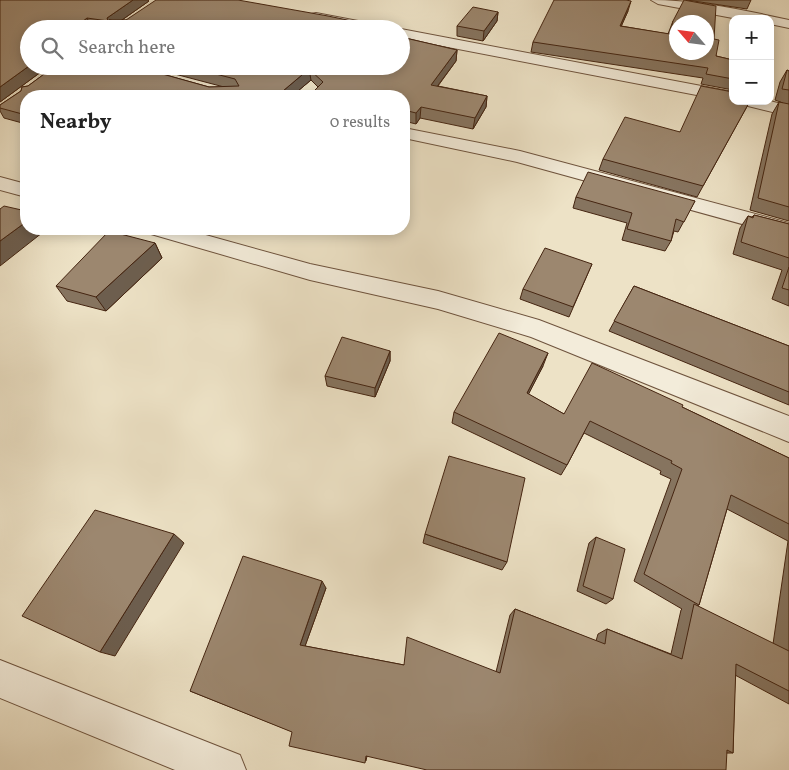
<!DOCTYPE html>
<html lang="en">
<head>
<meta charset="utf-8">
<style>
	:root { --surface:#fff; --page:#f6f6f6; --text:#222; --muted:#767676; --line:#e0e0e0 }
	body { margin:0; font-family:Vollkorn,serif; background:var(--page); color:var(--text) }
	.controls { position:absolute; right:15px; top:15px; display:grid; overflow:hidden; border-radius:10px; box-shadow:0 2px 12px #0003 }
	.controls button { width:45px; height:45px; display:grid; place-items:center; padding:0; border:0; border-bottom:1px solid var(--line); background:var(--surface); color:var(--text); font:25px sans-serif }
	.compass { position:absolute; left:669px; top:15px; width:45px; height:45px; border-radius:50%; background:var(--surface); box-shadow:0 2px 12px #0003; rotate:298deg }
	.list { margin:0; padding:0; list-style:none }
	h2 { display:flex; justify-content:space-between; align-items:center; height:65px; margin:0; padding:0 20px; font-size:21px }
	h2 small { font-size:16px; font-weight:400; color:var(--muted) }
	.icon { flex:none; width:28px; height:28px; fill:none; stroke:currentColor; stroke-width:2; stroke-linecap:round; stroke-linejoin:round }
	.map { position:relative; flex:none; width:789px; height:770px; overflow:hidden }
	.search { position:absolute; background:var(--surface); box-shadow:0 2px 12px #0003; left:20px; top:20px; width:390px; height:55px; display:flex; align-items:center; gap:12px; box-sizing:border-box; padding:0 18px; border-radius:28px; color:var(--muted); font-size:19px }
	.panel { position:absolute; background:var(--surface); box-shadow:0 2px 12px #0003; left:20px; top:90px; width:390px; height:145px; border-radius:20px }
	.map>svg:first-child { display:block }
	.lines { fill:none; stroke-linecap:round; stroke-linejoin:round }
	.minor-casing { stroke:#6f543e; stroke-width:2 }
	.minor { fill:#f3ecda; fill-rule:evenodd }
	.wall { fill:#86745f; stroke:#452511; fill-rule:evenodd }
	.shaded-wall { fill:#6d5e4e; stroke:#452511 }
	.building { fill:#9c876f; stroke:#452511; fill-rule:evenodd }
</style>
</head>
<body>
<div class="map">
<svg width="789" height="770" viewBox="0 0 789 770">
	<rect width="100%" height="100%" fill="#ede2c6"/>
	<filter id="stains"><feTurbulence type="fractalNoise" baseFrequency=".004" numOctaves="4"/><feColorMatrix values="0 0 0 0 .2 0 0 0 0 .09 0 0 0 0 .02 0 0 0 .5 -.17"/></filter>
	<radialGradient id="worn" r=".72"><stop offset=".6" stop-color="#630" stop-opacity="0"/><stop offset="1" stop-color="#630" stop-opacity=".3"/></radialGradient>
	<g class="lines">
		<g class="minor-casing">
			<path id="minor" d="M651,0c46,0 93,10 138,20v8l-19,-4v-5h-32l-80,-15z
				M316,13l63,12 5,1 2,3h-31l-44,-9 -2,-3 2,-3z
				M400,29h1l332,63v9h4l-4,1 -332,-64z
				M741,101h29l19,5v10l-45,-11z
				M404,128l116,23 269,72v14l-272,-75 -113,-24z
				M0,177l26,7v13l-26,-7z
				M148,229h36l126,35 128,27 101,29 250,96v26l-258,-105 -93,-28 -128,-29 -159,-46z
				M0,660l240,95 6,15h-71l-175,-72z"/>
		</g>
		<use href="#minor" class="minor"/>
	</g>
	<path class="wall" d="M0,0h148l1,1 -27,19 230,1v5l13,3h-253v-2l-1,2 -19,-1 -63,1v37h20l-49,36z
		M687,0h64l-4,9z
		M628,11l-7,15 47,8 5,-13 41,18 2,17 17,4v30l-32,-6 2,-6 -172,-26 2,-10z
		M498,12l-1,9 -14,20 -26,-5v-10z
		M401,37l56,13 -1,11 -18,25 49,10 -1,11 -13,22 -53,-11 -4,6 -12,-3v-25h-90l-1,-4 5,-5 -7,-7 -19,16h-266v28l-22,-6 -4,-7v-6l21,-14 1,-4 6,-1 27,-20h73l20,4 61,17h15l-72,-19v-2h249z
		M787,70l2,1v150l-39,-11 22,-96 7,-12 4,1 -8,-3 5,-18z
		M750,101l-53,96 -98,-27 4,-11 77,-27z
		M576,197l119,4 -17,31 -4,-1 -3,10 -6,10 -43,-11 5,-17 -54,-15z
		M754,215l35,9v82l-17,-7 10,-29 -49,-16 7,-26 8,-12 4,1z
		M155,243l7,15 -56,53 -39,-10 -11,-15z
		M592,264l-23,53 -49,-18 3,-10z
		M634,286l155,60v59l-180,-74z
		M390,351v10l-15,36 -48,-11 -2,-10z
		M543,366l-15,28 36,20 118,-7 107,51v246l-54,-29 -2,78 -366,3 -1,5 -176,-70 136,-103 -21,58 99,19 92,7 14,-57 5,-6 81,32 2,-7 9,-5 64,25 10,-44 1,-1 -48,-28 37,-102 -11,-5 1,-3 -77,-38 -17,32 -6,10 -109,-52 2,-11zM727,509l61,32 -15,103 -76,-38 2,-1z
		M425,534l82,28 -5,8 -79,-27z
		M596,537l17,62 -7,5 -29,-13 12,-48z"/>
	<path class="shaded-wall" d="M133,0h15l1,1 -30,21 -10,-2 3,7 -1,2 -4,-11z
		M631,1l-3,10 -11,25 3,-10z
		M498,12l-1,9 -14,20 1,-10z
		M87,18l5,10 -2,1h-17z
		M457,50l-1,11 -26,35 1,-11z
		M29,66h20l-49,36v-15z
		M309,69l2,11 -19,16h-15z
		M487,96l-1,11 -13,22 2,-11z
		M421,107l-1,11 -4,6v-11z
		M26,222v7h21l-47,37v-25z
		M155,243l7,15 -56,53 -10,-14z
		M390,351v10l-15,36v-9z
		M548,353l-5,13 -20,39 4,-12z
		M174,534l10,9 -69,113 -15,-4z
		M322,581l4,7 -22,61 -4,-4z"/>
	<path class="building" d="M0,0h133l-26,18 1,3 -21,-3 -14,11h-44v37l-29,21z
		M156,0h82l90,16 24,5 -5,4 18,4h-193l-63,-9h17z
		M554,0h72l5,1 -11,25 50,8 3,-13 11,-21 32,6 -2,33 5,1 -3,16 17,4v19l-27,-5 2,-6 -175,-26zM676,22h30v30h-30z
		M473,7l25,5 -14,19 -27,-5z
		M401,37l56,13 -26,35 56,11 -12,22 -54,-11 -5,6 -12,-3v-14h-74l-17,-4 10,-10 -14,-13 -32,27h-251v19l-26,-7v-3l21,-14 1,-4 6,-1 27,-20h73l20,4 61,17 30,-1 -4,-7 -50,-13h216z
		M787,70l2,1v19l-7,-1z
		M701,86l32,6v9h17l-47,85 -100,-27 22,-42 55,15z
		M779,102l10,2v103l-31,-9z
		M588,172l107,29 -11,21 -8,-3 -5,22 -44,-12 5,-16 -56,-16z
		M4,206l22,5v11l-26,19v-32z
		M754,215l35,9v34l-48,-16 7,-26 5,2z
		M109,231l46,12 -59,54 -40,-11z
		M545,248l47,16 -19,43 -50,-18z
		M789,267v23l-7,-2z
		M634,286l155,60v46l-175,-71z
		M499,333l49,20 -21,40 37,21 28,-51 91,42 -1,2 107,51v66l-58,-29 -32,110 -55,-31 38,-105 -11,-6 1,-2 -82,-40 -23,44 -113,-53z
		M342,337l48,14 -15,37 -50,-12z
		M449,456l76,22 -18,84 -82,-28z
		M95,510l79,24 -74,118 -78,-36z
		M596,537l29,12 -12,50 -30,-13z
		M243,556l79,25 -22,64 104,20 3,-28 93,36 15,-64 90,35 2,-15 75,30 12,-55 95,47v40l-53,-27 -3,89 -6,-3 -1,20h-299l-61,-14 -1,7 -76,-17 3,-14 -102,-41z"/>
	<rect width="100%" height="100%" filter="url(#stains)"/>
	<rect width="100%" height="100%" fill="url(#worn)"/>
</svg>
<div class="controls">
<button>+</button>
<button>−</button>
</div>
<svg class="compass" viewBox="-18 -18 36 36"><path d="M0-13l5 13h-10z" fill="#e53935"/><path d="M0 13l5-13h-10z" fill="#767676"/></svg>
<div class="search"><svg class="icon" aria-label="search" viewBox="0 0 24 24"><circle cx="10" cy="10" r="6"/><path d="M15 15l6 6"/></svg>Search here</div>
<section class="panel">
<h2>Nearby<small>0 results</small></h2>
<ul class="list">
</ul>
</section>
</div>
</body>
</html>
